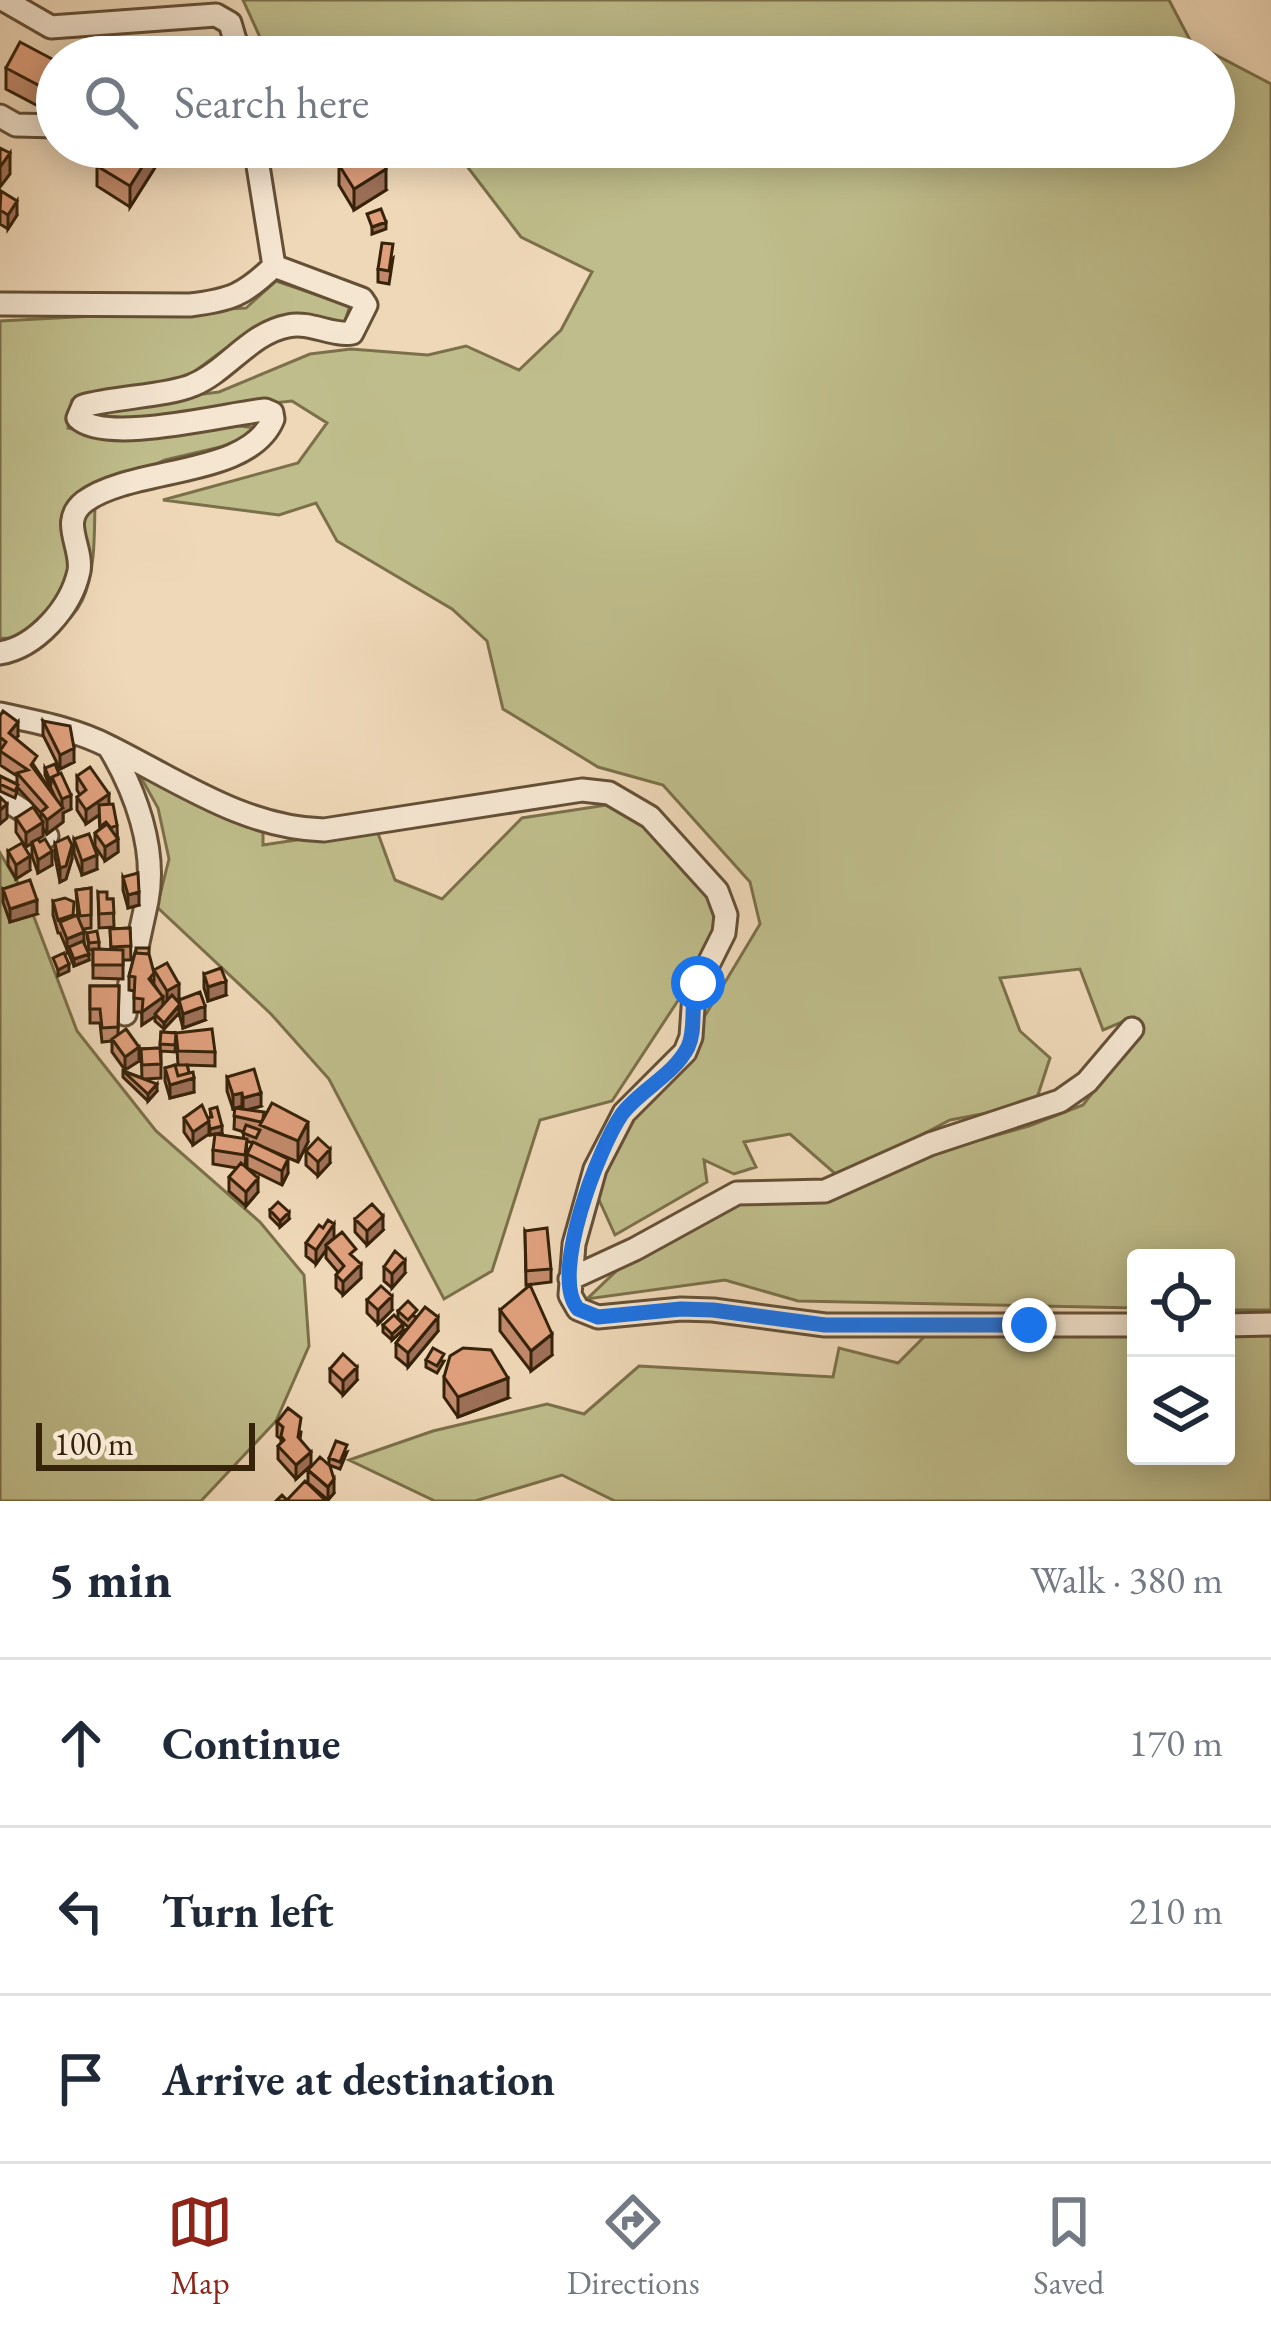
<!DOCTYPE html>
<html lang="en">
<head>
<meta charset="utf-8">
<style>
	:root { --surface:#fff; --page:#f6f6f7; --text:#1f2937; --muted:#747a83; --line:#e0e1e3; --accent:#8f2418 }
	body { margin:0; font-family:"EB Garamond",serif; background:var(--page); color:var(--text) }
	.controls { position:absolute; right:36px; bottom:36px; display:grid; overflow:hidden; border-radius:12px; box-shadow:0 6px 30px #0003 }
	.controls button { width:108px; height:108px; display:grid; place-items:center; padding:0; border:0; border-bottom:3px solid var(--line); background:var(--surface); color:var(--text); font:60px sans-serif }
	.scale { position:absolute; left:36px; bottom:30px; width:219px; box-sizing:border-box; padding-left:12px; border:6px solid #37230a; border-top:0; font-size:33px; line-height:42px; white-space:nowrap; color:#37230a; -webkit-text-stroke:9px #f5e6d1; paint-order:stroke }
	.stop { position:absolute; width:36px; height:36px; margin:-27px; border:9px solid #1a73e8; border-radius:50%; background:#fff }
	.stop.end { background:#1a73e8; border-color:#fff; box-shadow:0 3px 12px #0008 }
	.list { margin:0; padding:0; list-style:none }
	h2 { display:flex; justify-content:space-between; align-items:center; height:156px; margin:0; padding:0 48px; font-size:51px }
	h2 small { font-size:39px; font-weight:400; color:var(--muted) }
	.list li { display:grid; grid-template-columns:78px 1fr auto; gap:36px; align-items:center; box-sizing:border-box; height:168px; padding:0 48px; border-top:3px solid var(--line) }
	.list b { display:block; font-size:45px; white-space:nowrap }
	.list em { font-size:39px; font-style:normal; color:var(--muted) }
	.icon { flex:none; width:66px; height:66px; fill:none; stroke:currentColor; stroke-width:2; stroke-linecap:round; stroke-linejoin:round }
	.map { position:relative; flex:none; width:1271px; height:1501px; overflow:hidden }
	.search { position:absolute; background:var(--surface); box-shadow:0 6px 30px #0003; left:36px; right:36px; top:36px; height:132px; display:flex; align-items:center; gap:30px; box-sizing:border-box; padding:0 42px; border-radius:66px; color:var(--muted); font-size:45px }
	.sheet { height:660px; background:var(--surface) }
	nav { display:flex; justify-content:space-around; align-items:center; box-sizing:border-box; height:168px; border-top:3px solid var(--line); background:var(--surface); font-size:33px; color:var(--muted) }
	nav a { display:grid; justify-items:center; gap:6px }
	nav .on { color:var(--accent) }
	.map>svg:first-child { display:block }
	.green { fill:#bfbd8b; stroke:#7b704a; stroke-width:3 }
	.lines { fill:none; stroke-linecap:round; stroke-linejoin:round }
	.minor-casing { stroke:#655036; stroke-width:27 }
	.minor { stroke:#f5e6d1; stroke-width:21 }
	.wall { fill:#c18a6c; stroke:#37230a; stroke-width:3 }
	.shaded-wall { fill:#9d7058; stroke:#37230a; stroke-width:3 }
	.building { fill:#e0a07d; stroke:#37230a; stroke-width:3 }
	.route { stroke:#1a73e8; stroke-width:15 }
</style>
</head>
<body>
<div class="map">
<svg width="1271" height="1501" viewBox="0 0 1271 1501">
	<rect width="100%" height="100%" fill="#efd8b8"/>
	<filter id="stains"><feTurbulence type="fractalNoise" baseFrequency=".00167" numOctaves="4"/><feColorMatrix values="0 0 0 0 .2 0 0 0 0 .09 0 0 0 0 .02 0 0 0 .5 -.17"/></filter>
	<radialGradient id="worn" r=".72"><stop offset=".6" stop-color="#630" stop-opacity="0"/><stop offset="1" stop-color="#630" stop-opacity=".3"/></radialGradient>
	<path class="green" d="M243,0h926l22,42 80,42v1226h-45v-52h-90v50l-338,-7 -73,-21 -138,19 47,-45 103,-64 93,10 96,-45 103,-29 54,-21 56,-71 -5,-17 -31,13 -23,-61 -80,9 20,53 30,27 -15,46 -85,16 -110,58 -50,-44 -46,8 12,25 -22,7 -30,-14 3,22 -92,53 -20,-44 19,-55 92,-122 54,-90 -10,-42 -87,-97 -65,-18 -95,-58 -16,-68 -35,-32 -115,-68 -21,-38 -37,12 -116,-15 135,-37 29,-40 -35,-22 -176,19 -23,-7 22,-8 104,-13 91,-38 41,-5 77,6 38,-9 53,24 42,-40 31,-58 -71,-35 -61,-80 -41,-10h795v-90h-945z
		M276,281l74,25 -7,20 -53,-12 -49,23 -54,40 -115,23 -4,28 41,9 123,-12 23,3 -22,16 -68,16 -70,32c-1,74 5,152 -95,146v-317l246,-13z
		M129,756l134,59v30l113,-17 19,52 47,19 80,-81 91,-14 38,25 56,67 10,30 -13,35 -92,140 -72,19 -48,151 -48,28 -115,-220 -58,-65 -114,-107 12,-48 -11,-51z
		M0,853l26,43 51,135 79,100 104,91 44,53 5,71 -33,75 -75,80h-201z
		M928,1333l208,1v122h90v-121h45v166h-656l-53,-26 -87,26h-40l-86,-41 84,-29 114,-27 37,10 55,-48 194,11 6,-29 59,15z"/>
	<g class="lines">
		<g class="minor-casing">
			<path id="minor" d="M4,0l47,27 165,-12 14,8 10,34
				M0,116l16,9 41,1
				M0,304l190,1c41,-5 54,-10 84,-39l-19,-119
				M0,653c36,-6 71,-45 79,-82 4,-25 -20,-49 5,-69 48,-36 165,-24 189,-83l-1,-6 -7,-3c-40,4 -159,35 -187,8l5,-12c32,-9 85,-10 110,-21 34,-14 57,-52 95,-59 22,-5 43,10 64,7l14,-28 -4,-6 -88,-33
				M0,714c36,8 75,15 108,32 69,34 136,82 216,84l258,-40 27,3 41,24 67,74 9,24 -2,18 -30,60 -3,44 -6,15 -61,61 -29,56 -21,75 -4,51 8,14 20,8 83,-8 32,1 112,15h311
				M109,747c26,43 48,102 38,154 -8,38 -17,74 -22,113
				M0,796l30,19 17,21
				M570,1279l65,-30 102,-56 88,-2 105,-47 130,-43 27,-19 45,-53
				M1226,1325l45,-1"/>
		</g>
		<use href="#minor" class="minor"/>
	</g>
	<path class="wall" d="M6,68l48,12 -14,27 -34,-18z
		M339,165l47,25 -32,20 -15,-25z
		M97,166l57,3 -24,38 -33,-21z
		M0,193l17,22 -9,14 -8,-5z
		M393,258l-4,26 -11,-2v-13z
		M0,716l18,20 -2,2 40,61 -11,-24v-7l26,41 -8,4v9l-16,12 -4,-6v8l-5,3 14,26 -14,8 -6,-17v-13l-6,4 -10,-15v-14l25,1v-6l-23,-25 -3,10 -15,-7v-15l17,8v-8l-17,-11z
		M43,721l31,41 -14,7 -17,-34z
		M77,776l32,29 8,20 1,27 -13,9 -10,-15v-13l5,-4 -1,-14 -13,9 -9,-14v-13l3,-2 -3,-5z
		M74,839l23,30 -15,6 -8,-22z
		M55,843l17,16 -6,20 -6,3 -5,-25z
		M8,851l22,19 -14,9 -8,-14z
		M123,877l16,28 -11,3 -5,-18z
		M91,888v40l-8,1 1,16 5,15 -15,6 -14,-33h-2l-5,-18v-14l25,17 -2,-28z
		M3,889l34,25 -27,8 -7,-20z
		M98,892l9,7h6l1,28 -15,1z
		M130,928l1,32h-8v19l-30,-1v-28h-4l-2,-17 12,9v7l12,1 -1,-21z
		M135,953l25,41 -6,-10v-14l25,28 -3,1 29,21 -22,8 -4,-15 -15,16 -9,-8v-5l-13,9v-13h-8v-21l-5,-1v-14z
		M204,974l22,21 -18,6 -4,-13z
		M90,986h29l-1,49 21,26 -14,9 -13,-18v-11l-10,1 -2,-19h-10z
		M161,1032l15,1 -1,19 -14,-1v27l-17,1 13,12 -9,10 -25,-24v-6l19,7 -1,-29 19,-1z
		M176,1033l39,19v14l-28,-1 7,27 -24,6 -5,-17v-13l13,-3z
		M227,1077l34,29 -13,4 60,32 -10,20 -33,-14 23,25 -6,12 -35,-17v-14l6,-11 -6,-2 -2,26 13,25 -12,14 -17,-15v-14l8,-9 -24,-4v-14l30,-11 1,-7 -10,-3 1,-21 -2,1 -6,-18z
		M210,1109l12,24 -12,2 -1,-3 -16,13 -9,-13v-14h27z
		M306,1151l24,12 -12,13 -12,-11z
		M270,1210l19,9 -9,8 -10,-10z
		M355,1219l28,11 -16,15 -12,-13z
		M525,1231l26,38v13l-25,3z
		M334,1238l22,22 5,18 -18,17 -7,-7v-13l2,-3 -12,-14v-8l-10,14 -10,-8v-13z
		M384,1267l21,6 -13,15 -8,-7z
		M367,1300l25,10 -14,14 -11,-11z
		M500,1310l52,45 -21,16 -31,-40z
		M398,1311l19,6 21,14 -30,36 -12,-10v-14l12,-16 -10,-9z
		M383,1325l20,5 -11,10 -9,-8z
		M426,1360l18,1 -7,12 -11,-6z
		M330,1369l27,11 -14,15 -13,-13z
		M444,1377l64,21 -50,19 -14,-20z
		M277,1422l24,10 -1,7 11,26 -15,14 -18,-20v-13l3,-3v-4l-4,-3z
		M347,1452l-7,17 -11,-4v-7z
		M308,1470l26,23 -6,7 -20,-17z"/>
	<path class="shaded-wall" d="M54,60v20l-14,27v-21z
		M154,148v21l-24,38v-21z
		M10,153v21l-10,13v-20z
		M386,169v21l-32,20v-21z
		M17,201v14l-9,14v-14z
		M386,222v7l-14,5v-7z
		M18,722v14l-9,11v-14z
		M74,748v14l-14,7v-14z
		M109,794v14l-23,16v-14z
		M71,795v14l-8,4v9l-16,12v-14l15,-12v-9z
		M7,804v14l-7,6v-14z
		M43,822v14l-17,11v-14z
		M118,839v13l-13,9v-14z
		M72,845v14l-6,20 -6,3v-14z
		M52,851v14l-14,8v-13z
		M97,855v14l-15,6v-14z
		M30,856v14l-14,9v-14z
		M139,892v13l-11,3v-13z
		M37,900v14l-27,8v-13z
		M84,932v14l-15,1v5l-2,1v-14z
		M89,954v6l-15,6v-7z
		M69,964v7l-11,5v-6z
		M226,981v14l-18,6v-14z
		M179,984v14l-12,7v-14z
		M163,997v14l-21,14v-13z
		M179,1006v7l-15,16v-6z
		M205,1006v14l-22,8v-14z
		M139,1047v14l-14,9v-13z
		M194,1078v14l-24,6v-13z
		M157,1084v7l-9,10v-7z
		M242,1093v13l-9,3v-14z
		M261,1093v13l-18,5v-13z
		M209,1121v13l-16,11v-13z
		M308,1122v20l-10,20v-21z
		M222,1126v7l-12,2v-6z
		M330,1149v14l-12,13v-14z
		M288,1159v14l-6,12v-14z
		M258,1178v14l-12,14v-14z
		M289,1212v7l-9,8v-6z
		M383,1216v14l-16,15v-14z
		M334,1224v14l-8,7v5l-10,14v-14z
		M405,1260v13l-13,15v-14z
		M361,1264v14l-18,17v-13z
		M392,1296v14l-14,14v-14z
		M438,1317v14l-30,36v-14z
		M403,1324v6l-11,10v-6z
		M552,1334v21l-21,16v-20z
		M357,1367v13l-14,15v-14z
		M508,1378v20l-50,19v-20z
		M311,1452v13l-15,14v-14z
		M334,1479v14l-6,7v-13z"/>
	<path class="building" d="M20,42l34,18 -14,26 -34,-18z
		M111,147l43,1 -24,38 -33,-20z
		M367,147h5l14,22 -32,20 -15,-24z
		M0,148l10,5 -10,14z
		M1,191l16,10 -9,14 -8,-5z
		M381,209l5,13 -14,5 -5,-13z
		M382,243l11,1 -4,27 -11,-2z
		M3,711l15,11 -9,11 28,23 -6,9 32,43 -16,12 -6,-8 6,-5 -30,-34 11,-3 -28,-19 6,-9 -6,-5v-21z
		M43,721l27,5 4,22 -14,7z
		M55,764l4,10 -7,3 -1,6 -6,-15z
		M90,767l19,27 -23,16 -9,-13 9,-7 -9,-14z
		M61,773l10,22 -9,4 -10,-22z
		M0,776l18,9 -3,6 -15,-7z
		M0,797l7,7 -7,6z
		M113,804l4,21 -6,3 -5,-6 -6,5 -1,-22z
		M33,807l10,15 -17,11 -10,-15z
		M107,824l11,15 -13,8 -10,-14z
		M89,834l8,21 -15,6 -8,-22z
		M68,837l4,8 -6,21 -6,2 -5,-25z
		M38,839l2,3 5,-3 7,12 -14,9 -6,-18z
		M22,843l8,13 -14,9 -8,-14z
		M138,873l1,19 -11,3 -5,-18z
		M30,880l7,20 -27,9 -7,-20z
		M91,888v27l-11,1 -4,-26z
		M98,892h9v7h6l1,14 -15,1z
		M65,898l9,4 -1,13 -15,5 -5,-19z
		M77,915l7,17 -17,7 -7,-17z
		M130,928l1,18 -20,1 -1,-18z
		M97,931l2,11 -10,1 -2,-10z
		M83,941l6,13 -15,5 -5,-12z
		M136,948h13v6l-13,-1z
		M93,949l30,1v15h-30z
		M64,953l5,11 -11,6 -5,-12z
		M135,953l14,1 5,19 -5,6 14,18 -21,15 1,-13 -9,-1 1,-21 -6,-1z
		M167,963l12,21 -12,7 -13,-21z
		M221,968l5,13 -18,6 -4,-13z
		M90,986h29l-1,41 -16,1 -2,-19h-10z
		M200,992l5,14 -22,8 -4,-14z
		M172,995l8,9 -16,19 -9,-9z
		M126,1029l13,18 -14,10 -13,-18z
		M212,1029l3,23 -37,-1 -2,-18z
		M161,1032l15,1 -1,12 -15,-1z
		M160,1048l1,16 -19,1 -1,-16z
		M175,1065l3,11 15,-4 1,6 -24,7 -5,-17z
		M175,1065h12l2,8 -11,3z
		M254,1069l7,24 -18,5 -1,-5 -9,2 -6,-18z
		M123,1071l34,13 -9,10z
		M272,1103l36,19 -10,19 -38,-16z
		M202,1105l7,16 -16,11 -9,-14z
		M217,1107l5,19 -12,3 -2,-11 4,-1 -2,-8z
		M235,1108l29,4 -1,7 -2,3 -27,-6z
		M246,1125l14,5 -4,8 -13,-5z
		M215,1134l32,5 -2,16 -32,-5z
		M318,1138l12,11 -12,13 -12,-11z
		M253,1142l35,17 -6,12 -35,-17z
		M241,1163l17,15 -12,14 -17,-15z
		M278,1202l11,10 -9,9 -10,-11z
		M372,1204l11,12 -16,15 -12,-12z
		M328,1220l6,4 -18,26 -10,-7 13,-18 4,3z
		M547,1228l4,41 -25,2 -1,-40z
		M342,1232l14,17 -6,5 11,10 -18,18 -7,-7 8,-9 -18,-21z
		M395,1251l10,9 -13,14 -8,-7z
		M530,1285l22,49 -21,17 -31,-41z
		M381,1286l11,10 -14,14 -11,-10z
		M408,1301l9,9 -9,10 -10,-9z
		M425,1307l13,10 -30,36 -12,-10z
		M394,1315l9,9 -11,10 -9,-9z
		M433,1348l11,6 -7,12 -11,-6z
		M463,1348l28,2 17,28 -50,19 -14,-20 6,-21z
		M343,1354l14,13 -14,14 -13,-12z
		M288,1408l13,10 -3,19 13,15 -15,13 -18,-19 6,-6 -3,-4 2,-9 -6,-5z
		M336,1441l11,4 -7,17 -11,-4z
		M320,1457l10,9 4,13 -6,8 -20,-17z
		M305,1481l20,19 -1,1h-48l6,-6 5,5z"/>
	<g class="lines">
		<path class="route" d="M698,983c-9,21 -1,45 -10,64 -14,28 -48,43 -66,67 -23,33 -73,162 -44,195l20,8 83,-8 32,1 112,15h204"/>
	</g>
	<rect width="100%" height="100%" filter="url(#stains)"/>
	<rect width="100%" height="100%" fill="url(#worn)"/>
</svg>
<div class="controls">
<button><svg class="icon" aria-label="locate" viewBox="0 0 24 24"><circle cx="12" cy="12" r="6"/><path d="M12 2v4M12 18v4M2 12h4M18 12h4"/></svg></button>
<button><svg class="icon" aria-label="layers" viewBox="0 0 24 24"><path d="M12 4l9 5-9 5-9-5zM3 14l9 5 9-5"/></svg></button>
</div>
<div class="scale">100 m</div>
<div class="stop" style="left:698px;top:983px"></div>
<div class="stop end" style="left:1029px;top:1325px"></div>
<div class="search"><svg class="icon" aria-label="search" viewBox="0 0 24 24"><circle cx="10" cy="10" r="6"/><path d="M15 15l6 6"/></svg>Search here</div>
</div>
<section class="sheet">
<h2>5 min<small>Walk · 380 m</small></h2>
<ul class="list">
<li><svg class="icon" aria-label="ahead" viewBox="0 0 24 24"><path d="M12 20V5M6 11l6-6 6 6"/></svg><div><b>Continue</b></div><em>170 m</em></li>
<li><svg class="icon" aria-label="left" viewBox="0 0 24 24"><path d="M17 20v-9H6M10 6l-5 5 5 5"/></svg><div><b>Turn left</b></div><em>210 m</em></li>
<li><svg class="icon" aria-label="arrive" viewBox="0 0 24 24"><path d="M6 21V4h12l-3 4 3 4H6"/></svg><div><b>Arrive at destination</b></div></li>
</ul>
</section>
<nav>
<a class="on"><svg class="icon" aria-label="map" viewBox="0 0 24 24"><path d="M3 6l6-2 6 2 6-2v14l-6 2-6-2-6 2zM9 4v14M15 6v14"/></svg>Map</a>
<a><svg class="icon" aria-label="directions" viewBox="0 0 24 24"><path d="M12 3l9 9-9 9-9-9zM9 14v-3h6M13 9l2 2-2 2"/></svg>Directions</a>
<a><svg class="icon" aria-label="saved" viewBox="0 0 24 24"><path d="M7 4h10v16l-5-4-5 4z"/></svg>Saved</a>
</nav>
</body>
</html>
